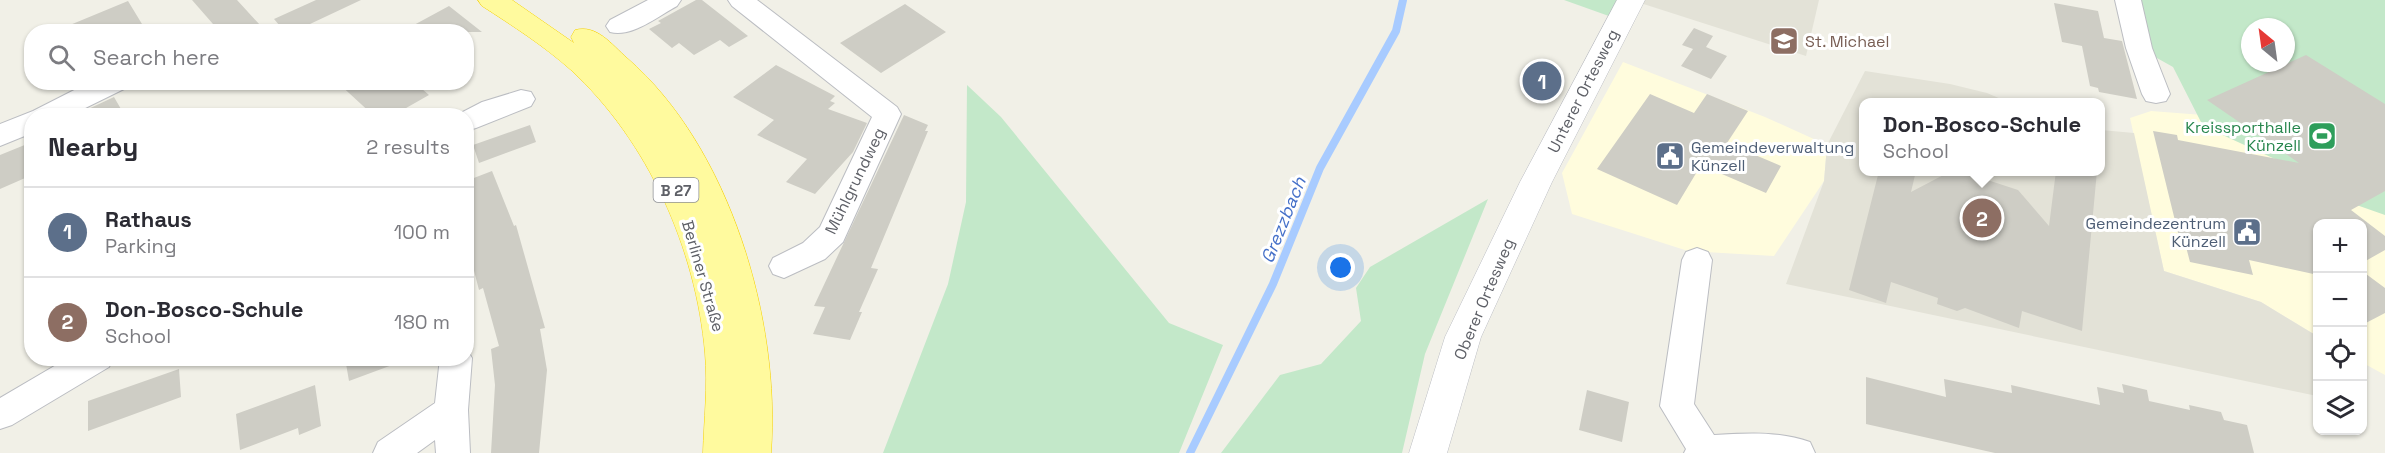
<!DOCTYPE html>
<html lang="en">
<head>
<meta charset="utf-8">
<style>
	:root { --surface:#fff; --page:#f7f7f7; --text:#2b2b33; --muted:#7c7c81; --line:#e1e1e2; --accent:#1a73e8 }
	body { margin:0; font-family:"Space Grotesk",sans-serif; background:var(--page); color:var(--text) }
	.controls { position:absolute; right:18px; bottom:18px; display:grid; overflow:hidden; border-radius:12px; box-shadow:0 2px 4px #0004 }
	.controls button { width:54px; height:54px; display:grid; place-items:center; padding:0; border:0; border-bottom:2px solid var(--line); background:var(--surface); color:var(--text); font:30px sans-serif }
	.compass { position:absolute; left:2241px; top:18px; width:54px; height:54px; border-radius:50%; background:var(--surface); box-shadow:0 2px 4px #0004; rotate:331deg }
	.you { position:absolute; left:1341px; top:268px; width:21px; height:21px; margin:-15px; border:4px solid #fff; border-radius:50%; background:#1a73e8; box-shadow:0 0 0 9px #1a73e833 }
	.badge { display:grid; place-items:center; width:39px; height:39px; border-radius:50%; background:var(--accent); color:#fff; font-size:20px; font-weight:700 }
	.pin { position:absolute; translate:-50% -50%; border:3px solid #fff; box-shadow:0 2px 6px #0006 }
	.popup { position:absolute; left:1859px; top:98px; width:246px; height:78px; box-sizing:border-box; display:grid; place-content:center; border-radius:12px; background:var(--surface); filter:drop-shadow(0 2px 4px #0005); font-size:20px; white-space:nowrap; color:var(--muted) }
	.popup b { font-size:22px; color:var(--text) }
	.popup::after { content:''; position:absolute; left:50%; top:100%; margin-left:-12px; border:12px solid transparent; border-top-color:var(--surface) }
	.list { margin:0; padding:0; list-style:none }
	h2 { display:flex; justify-content:space-between; align-items:center; height:78px; margin:0; padding:0 24px; font-size:26px }
	h2 small { font-size:20px; font-weight:400; color:var(--muted) }
	.list li { display:grid; grid-template-columns:39px 1fr auto; gap:18px; align-items:center; box-sizing:border-box; height:90px; padding:0 24px; border-top:2px solid var(--line) }
	.list b { display:block; font-size:22px; white-space:nowrap }
	.list p { margin:0; font-size:20px; white-space:nowrap; color:var(--muted) }
	.list em { font-size:20px; font-style:normal; color:var(--muted) }
	.icon { flex:none; width:33px; height:33px; fill:none; stroke:currentColor; stroke-width:2; stroke-linecap:round; stroke-linejoin:round }
	.map { position:relative; flex:none; width:2385px; height:453px; overflow:hidden }
	.search { position:absolute; background:var(--surface); box-shadow:0 2px 4px #0004; left:24px; top:24px; width:450px; height:66px; display:flex; align-items:center; gap:15px; box-sizing:border-box; padding:0 21px; border-radius:24px; color:var(--muted); font-size:22px }
	.panel { position:absolute; background:var(--surface); box-shadow:0 2px 4px #0004; left:24px; top:108px; width:450px; height:258px; border-radius:24px }
	.map>svg:first-child { display:block }
	.commercial { fill:#fffcdd }
	.education { fill:#e3e2d7 }
	.green { fill:#c3e8c9; fill-rule:evenodd }
	.lines { fill:none; stroke-linecap:round; stroke-linejoin:round }
	.stream { stroke:#a8cbff; stroke-width:8 }
	.building { fill:#cecdc5 }
	.minor-casing { stroke:#bbbdc2; stroke-width:2 }
	.secondary-casing { stroke:#bcbec4; stroke-width:1 }
	.trunk-casing { stroke:#f7d200; stroke-width:1 }
	.minor { fill:#fff; fill-rule:evenodd }
	.secondary { fill:#fff; fill-rule:evenodd }
	.trunk { fill:#fffa9e; fill-rule:evenodd }
	.labels { text-anchor:middle; dominant-baseline:central; stroke-width:6; stroke-linejoin:round; paint-order:stroke }
	.shield { fill:#fff; stroke:#8e9095; stroke-width:1.5 }
	.shield-label { font-size:15px; font-weight:bold; fill:#5e6067 }
	.education-label { font-size:16px; fill:#785e54; stroke:#fff; text-anchor:start }
	.street-label { font-size:16px; fill:#5e6067; stroke:#fff }
	.leisure-label { font-size:16px; fill:#27864d; stroke:#fff; text-anchor:end }
	.service-label { font-size:16px; fill:#4e5e75; stroke:#fff; text-anchor:start }
	.water-label { font-size:18px; font-style:italic; fill:#4570c8; stroke:#fff }
</style>
</head>
<body>
<div class="map">
<svg width="2385" height="453" viewBox="0 0 2385 453">
	<rect width="100%" height="100%" fill="#f1f0e7"/>
	<path class="commercial" d="M1623,62l142,55 62,28 -3,36 -50,75 -86,-5 -116,-37 -10,-41z
		M2151,111l52,4 182,100v160l-22,-12 -1,-139h-44l-1,112 -56,-34 -97,-31 -34,-153z"/>
	<path class="education" d="M1631,0h188l-13,56z
		M1865,71l85,13 37,9 21,9 -144,1v69h236l1,-42 33,3 30,138 97,31 56,34v60l-531,-112 38,-103 3,-36z"/>
	<path class="green" d="M1564,0h67l-11,20z
		M2127,0h258v215l-37,-13 -47,-31 -98,-45 -30,-59 -34,-19zM2250,27h36v36h-36z
		M967,85l34,32 168,206 54,22 -44,108h-296l65,-169 18,-82z
		M1488,199l-63,155 -23,99h-181l59,-78 41,-11 40,-43 -5,-33 14,-21z"/>
	<g class="lines">
		<path class="stream" d="M1190,453l83,-169 47,-116 76,-137 7,-31"/>
	</g>
	<path class="building" d="M192,0h45l23,25 -14,7h-26z
		M316,0h45l-68,32h-8l-11,-13z
		M696,0h6l46,36 -19,11 -9,-7 -26,15 -15,-12 -7,5 -23,-19 12,-6 -3,-2z
		M128,1l14,23 -18,8h-71z
		M2054,3l44,8 6,27 18,3 15,58 -38,-7 -1,-4 -8,-2 -8,-40 -20,-4z
		M905,4l41,28 -65,41 -41,-30z
		M449,6l33,26h-81z
		M1694,28l19,8 -7,11 21,9 -16,23 -30,-13 12,-17 -11,-4z
		M2306,55l79,49v87l-34,19 34,26v14l-23,13v-39h-44v51l-69,-15 4,15 -63,-13 -5,-19 -5,-2 -27,-110 24,4 1,5 121,23 -92,-63z
		M776,65l59,31 -5,5 5,2 -7,6 39,14 -14,29 -38,42 -29,-12 21,-23 -50,-24 17,-15 -41,-23z
		M337,82h77l15,13 -37,21h-18z
		M1650,94l44,19 13,-19 41,17 -21,32 54,23 -15,27 -65,-28 -24,40 -80,-36z
		M114,97l11,19h-38l-3,-5z
		M904,115l24,10 -3,6h3l-57,137 7,1 -19,43h3l-12,28 -37,-6 12,-27 -11,-1z
		M530,125l6,17 -57,21 -6,-18z
		M32,142v33l-32,14v-34z
		M492,171l22,55 2,-1 29,103 -5,1 7,41 -8,83h-48l4,-68 -4,-36 8,-3 -16,-58 -4,2 -13,-50v-59z
		M1879,171h37l-5,21 40,-21h9l58,19 31,36 7,-55h41l-15,160 -60,-20 -3,17 -54,-20 -8,3 -20,-7 1,-6 -47,-16 -5,21 -37,-13z
		M2362,271l23,17v25l-23,12z
		M345,358h57l1,3 -54,20z
		M179,369l2,28 -93,34v-30z
		M1866,377l80,20 -2,-18 68,14 -1,-8 89,20 -3,-18 27,6 -2,-9 25,6 2,11 41,9 -1,-5 32,7 3,8 23,5 7,28h-259l-129,-29z
		M315,385l6,41 -22,9 -1,-7 -58,22 -4,-36z
		M1587,390l42,12 -7,40 -43,-12z"/>
	<g class="lines">
		<g class="minor-casing">
			<path id="minor" d="M648,0h33l-4,6c-19,10 -45,32 -67,26l-4,-6 4,-6z
				M728,0h29l140,107 4,7 -58,128 -18,17 -41,19 -11,-4 -4,-8 4,-8 30,-15 17,-16 52,-110 -140,-111z
				M2115,0h26l11,48 18,46 -4,7 -10,2 -10,-2 -4,-7 -16,-46z
				M90,82h37l-3,7 -55,27h-37v17l-32,13v-22l33,-13z
				M521,90l10,2 4,7 -4,7 -55,22 -10,3v-15h-11l27,-14z
				M1697,248l11,4 4,8 -18,144 20,31c33,-2 64,-4 96,7l5,11h-131l2,-4 -26,-43 22,-146 4,-8z
				M466,348l6,10 -4,52 2,43h-34l-1,-13 -18,13h-44l5,-11 57,-39 5,-45h26z
				M68,358h45l-4,9 -97,58 -12,4v-31z"/>
		</g>
		<g class="secondary-casing">
			<path id="secondary" d="M1617,0h28l-93,182 -71,155 -34,116h-38l36,-116 75,-155z"/>
		</g>
		<g class="trunk-casing">
			<path id="trunk" d="M478,0h34l62,43 -3,-6 4,-7c22,-6 37,15 52,28 103,89 154,263 144,395h-68c1,-33 5,-67 2,-100 -9,-104 -57,-212 -134,-283 -27,-24 -58,-44 -89,-64z"/>
		</g>
		<use href="#minor" class="minor"/>
		<use href="#secondary" class="secondary"/>
		<use href="#trunk" class="trunk"/>
	</g>
	<defs>
		<g id="school-square" transform="scale(1.5)"><rect x="-9" y="-9" width="18" height="18" rx="4" fill="#8d6e63" stroke="#fff"/><path d="M0-5L7-2L0 1L-7-2ZM-4 1L0 2.5L4 1V4Q0 6-4 4Z" fill="#fff"/></g>
		<g id="stadium-square" transform="scale(1.5)"><rect x="-9" y="-9" width="18" height="18" rx="4" fill="#2e9e5b" stroke="#fff"/><path d="M0-5a6.5 5 0 1 0 0 10a6.5 5 0 1 0 0-10ZM-3.5-1.8h7v3.6h-7Z" fill="#fff"/></g>
		<g id="civic-square" transform="scale(1.5)"><rect x="-9" y="-9" width="18" height="18" rx="4" fill="#5c6f8a" stroke="#fff"/><path d="M-.6-6.5H3V-4.5H.6V-3L4-1V1h2V6H-6V1h2V-1L-.6-3ZM-1.2 2.5V6h2.4V2.5Z" fill="#fff"/></g>
	</defs>
	<g fill-rule="evenodd">
		<use href="#school-square" x="1784" y="41"/>
		<use href="#stadium-square" x="2322" y="136"/>
		<use href="#civic-square" x="1670" y="156"/>
		<use href="#civic-square" x="2247" y="232"/>
	</g>
	<g class="labels">
		<rect class="shield" x="653.5" y="178" width="45" height="24" rx="4.5"/>
		<g class="shield-label">
			<text x="676" y="190">B 27</text>
		</g>
		<g class="education-label">
			<text x="1805" y="41">St. Michael</text>
		</g>
		<g class="street-label">
			<text transform="translate(1583 91) rotate(-63)">Unterer Ortesweg</text>
			<text transform="translate(855 181) rotate(-64)">Mühlgrundweg</text>
			<text transform="translate(703 276) rotate(74)">Berliner Straße</text>
			<text transform="translate(1484 299) rotate(-67)">Oberer Ortesweg</text>
		</g>
		<g class="leisure-label">
			<text x="2301" y="127">Kreissporthalle<tspan x="2301" dy="18">Künzell</tspan></text>
		</g>
		<g class="service-label">
			<text x="1691" y="147">Gemeindeverwaltung<tspan x="1691" dy="18">Künzell</tspan></text>
			<text x="2226" y="223" text-anchor="end">Gemeindezentrum<tspan x="2226" dy="18">Künzell</tspan></text>
		</g>
		<g class="water-label">
			<text transform="translate(1283 220) rotate(-68)">Grezzbach</text>
		</g>
	</g>
</svg>
<div class="controls">
<button>+</button>
<button>−</button>
<button><svg class="icon" aria-label="locate" viewBox="0 0 24 24"><circle cx="12" cy="12" r="6"/><path d="M12 2v4M12 18v4M2 12h4M18 12h4"/></svg></button>
<button><svg class="icon" aria-label="layers" viewBox="0 0 24 24"><path d="M12 4l9 5-9 5-9-5zM3 14l9 5 9-5"/></svg></button>
</div>
<svg class="compass" viewBox="-18 -18 36 36"><path d="M0-13l5 13h-10z" fill="#e53935"/><path d="M0 13l5-13h-10z" fill="#7c7c81"/></svg>
<div class="you"></div>
<div class="pin badge" style="left:1542px;top:81px;background:#5c6f8a">1</div>
<div class="pin badge" style="left:1982px;top:218px;background:#8d6e63">2</div>
<div class="popup"><b>Don-Bosco-Schule</b>School</div>
<div class="search"><svg class="icon" aria-label="search" viewBox="0 0 24 24"><circle cx="10" cy="10" r="6"/><path d="M15 15l6 6"/></svg>Search here</div>
<section class="panel">
<h2>Nearby<small>2 results</small></h2>
<ul class="list">
<li><span class="badge" style="background:#5c6f8a">1</span><div><b>Rathaus</b><p>Parking</p></div><em>100 m</em></li>
<li><span class="badge" style="background:#8d6e63">2</span><div><b>Don-Bosco-Schule</b><p>School</p></div><em>180 m</em></li>
</ul>
</section>
</div>
</body>
</html>
